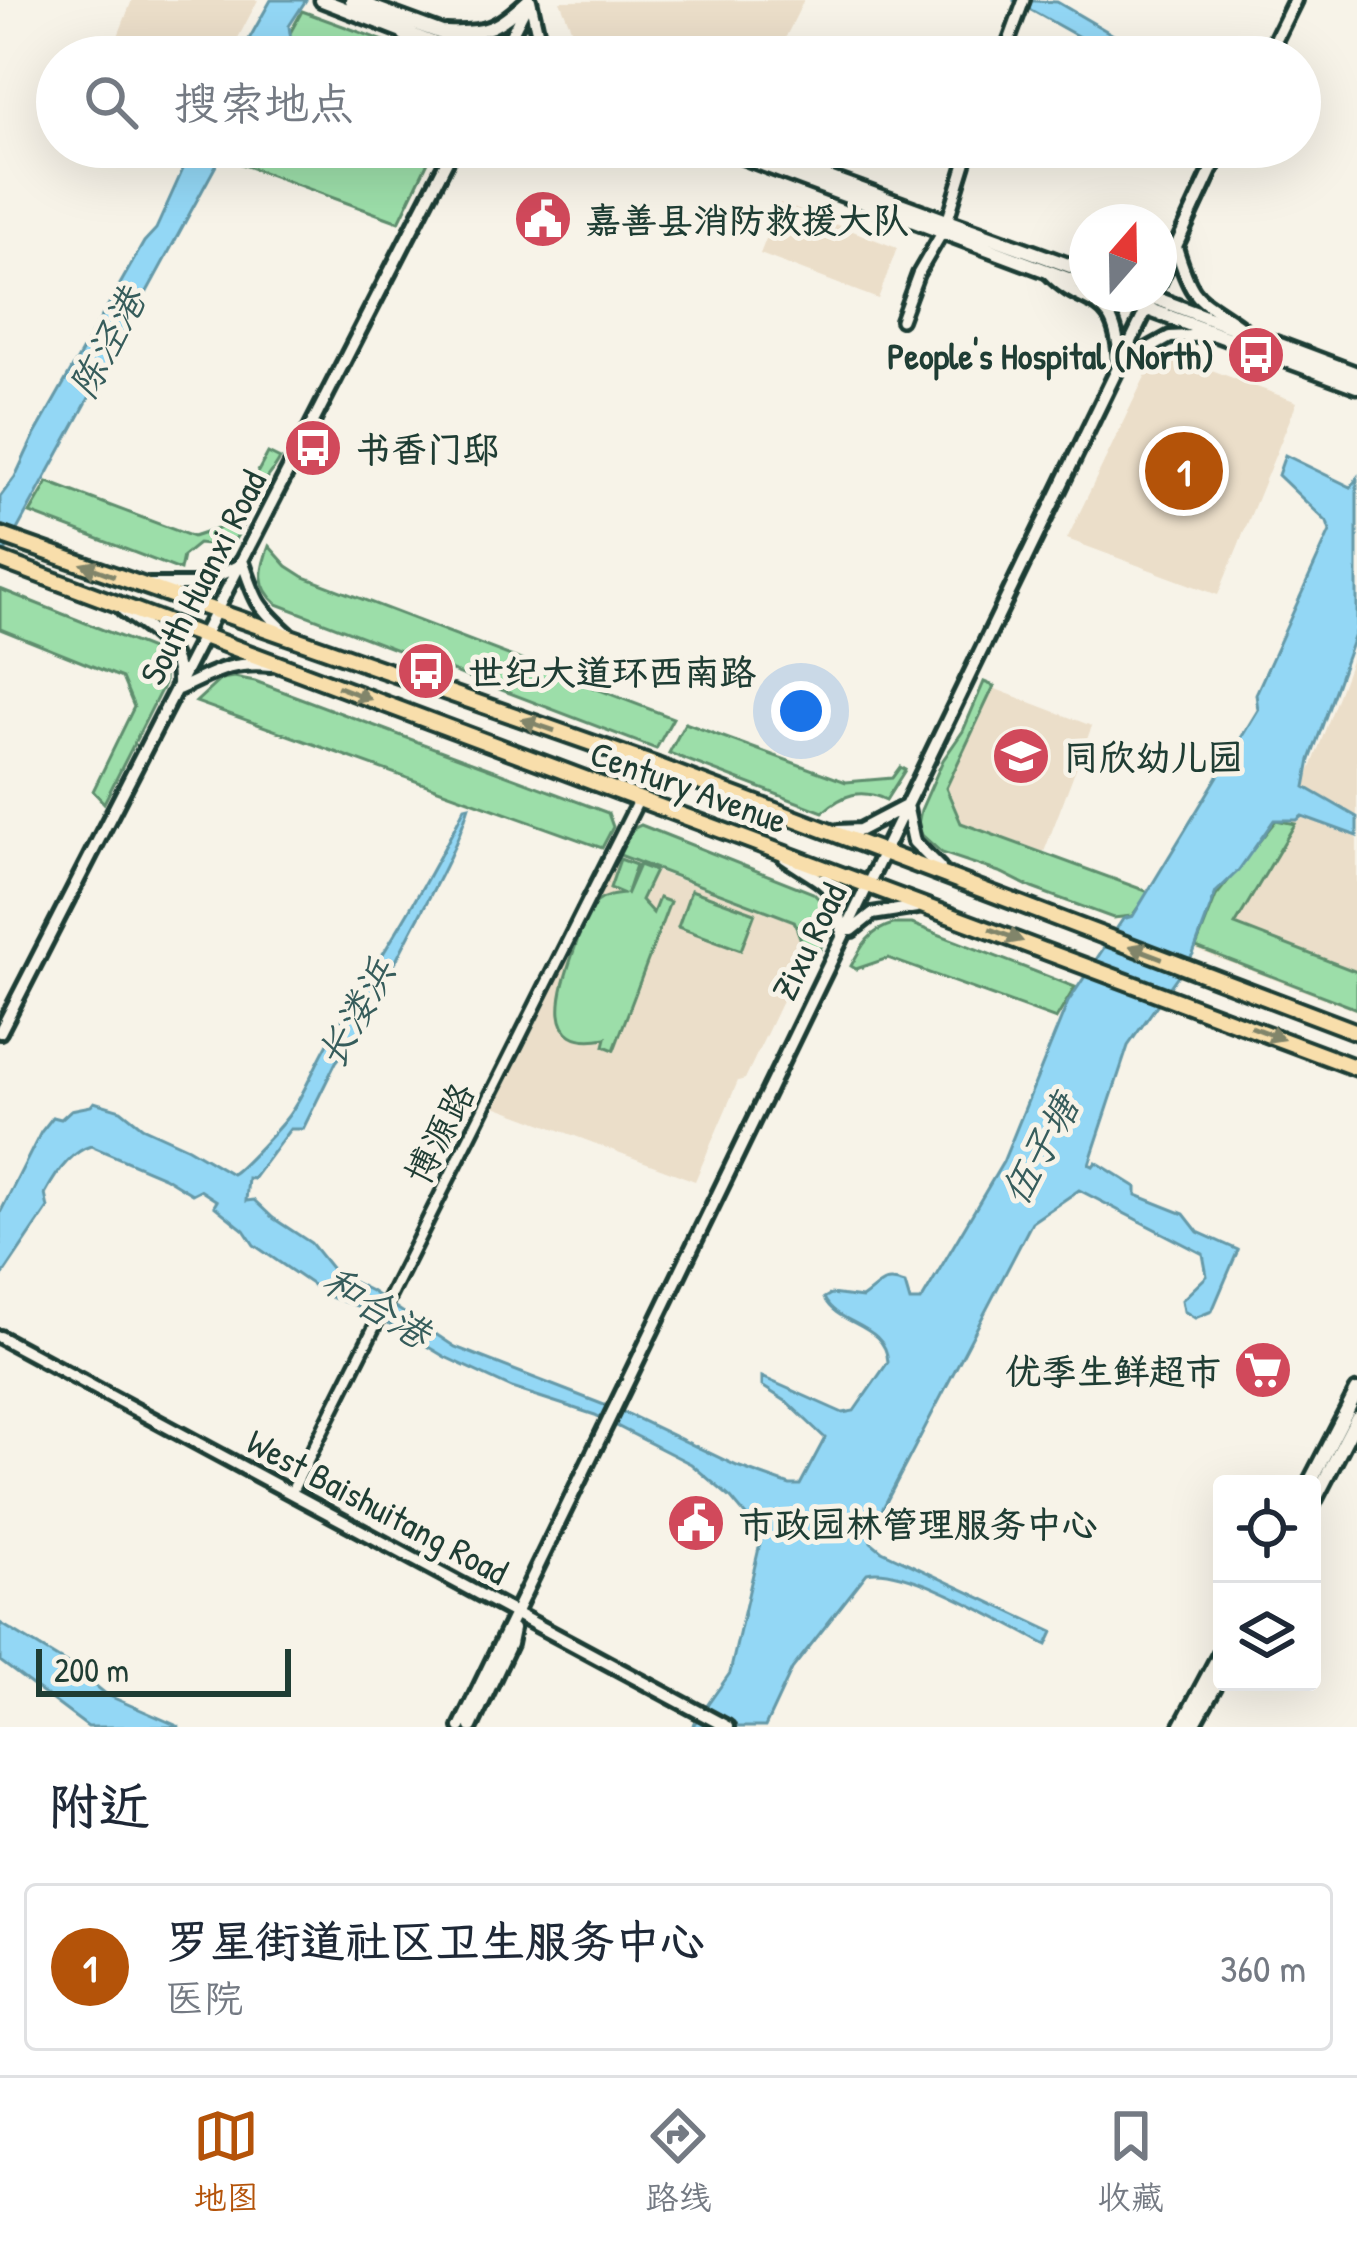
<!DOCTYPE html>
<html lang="zh">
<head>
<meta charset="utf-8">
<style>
	:root { --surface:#fff; --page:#f6f6f7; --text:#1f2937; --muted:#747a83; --line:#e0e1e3; --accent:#b45309 }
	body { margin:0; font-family:"Patrick Hand","LXGW WenKai TC",sans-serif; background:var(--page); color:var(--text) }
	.controls { position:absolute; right:36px; bottom:36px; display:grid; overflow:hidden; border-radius:12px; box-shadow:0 12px 48px #0002 }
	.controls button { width:108px; height:108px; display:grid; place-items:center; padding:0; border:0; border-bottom:3px solid var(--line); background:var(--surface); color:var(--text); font:60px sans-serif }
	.compass { position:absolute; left:1069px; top:204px; width:108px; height:108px; border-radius:50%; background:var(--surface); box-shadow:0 12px 48px #0002; rotate:20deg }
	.scale { position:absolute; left:36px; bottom:30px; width:255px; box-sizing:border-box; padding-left:12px; border:6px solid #1f3d34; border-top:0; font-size:33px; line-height:42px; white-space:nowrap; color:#1f3d34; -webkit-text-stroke:9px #f7f3e8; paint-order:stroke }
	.you { position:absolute; left:801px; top:711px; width:42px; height:42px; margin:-30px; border:9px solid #fff; border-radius:50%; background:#1a73e8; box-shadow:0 0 0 18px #1a73e833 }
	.badge { display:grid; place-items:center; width:78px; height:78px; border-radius:50%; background:var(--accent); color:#fff; font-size:39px; font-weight:700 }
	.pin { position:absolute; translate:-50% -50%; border:6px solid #fff; box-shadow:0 3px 12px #0006 }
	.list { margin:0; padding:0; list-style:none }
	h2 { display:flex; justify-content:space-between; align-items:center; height:156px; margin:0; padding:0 48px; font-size:51px }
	h2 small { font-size:39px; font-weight:400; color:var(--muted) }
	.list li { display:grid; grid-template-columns:78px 1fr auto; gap:36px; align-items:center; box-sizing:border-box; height:168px; margin:0 24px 24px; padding:0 24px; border:3px solid var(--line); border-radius:12px }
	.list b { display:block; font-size:45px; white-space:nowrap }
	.list p { margin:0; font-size:39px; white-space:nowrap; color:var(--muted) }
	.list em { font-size:39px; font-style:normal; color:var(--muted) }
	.icon { flex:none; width:66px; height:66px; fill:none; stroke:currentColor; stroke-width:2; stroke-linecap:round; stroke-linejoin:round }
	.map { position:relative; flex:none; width:1357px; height:1727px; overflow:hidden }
	.search { position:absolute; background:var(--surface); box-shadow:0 12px 48px #0002; left:36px; right:36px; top:36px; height:132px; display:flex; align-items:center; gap:30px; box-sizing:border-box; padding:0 42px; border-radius:66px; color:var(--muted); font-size:45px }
	.sheet { height:348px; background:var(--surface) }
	nav { display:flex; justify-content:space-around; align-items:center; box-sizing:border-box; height:168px; border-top:3px solid var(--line); background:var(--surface); font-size:33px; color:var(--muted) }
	nav a { display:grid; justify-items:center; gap:6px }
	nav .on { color:var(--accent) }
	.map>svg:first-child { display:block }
	.built { fill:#ebdec9 }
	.green { fill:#9cdea9; stroke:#5e8e6e; stroke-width:3 }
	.water { fill:#93d7f5; stroke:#6599a8; stroke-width:3 }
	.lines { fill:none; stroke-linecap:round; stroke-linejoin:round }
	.minor-casing { stroke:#1f3d34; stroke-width:18 }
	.tertiary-casing { stroke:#1f3d34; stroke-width:20 }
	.secondary-casing { stroke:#1f3d34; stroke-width:21 }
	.primary-casing { stroke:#1f3d34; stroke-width:22 }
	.minor { stroke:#f7f3e8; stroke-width:9 }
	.tertiary { stroke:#f7f3e8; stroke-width:10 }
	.secondary { stroke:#f7f3e8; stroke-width:12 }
	.primary { stroke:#f8deab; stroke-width:14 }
	.oneway { fill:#81856a }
	.labels { text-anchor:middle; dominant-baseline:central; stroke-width:10; stroke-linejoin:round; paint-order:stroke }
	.poi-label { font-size:36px; font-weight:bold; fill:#1f3d34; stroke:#f7f3e8; text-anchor:start }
	.street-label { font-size:36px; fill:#1f3d34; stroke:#f7f3e8 }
	.water-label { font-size:39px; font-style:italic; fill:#365c5b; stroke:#f7f3e8 }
</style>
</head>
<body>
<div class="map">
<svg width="1357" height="1727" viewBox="0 0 1357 1727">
	<rect width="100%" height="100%" fill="#f7f3e8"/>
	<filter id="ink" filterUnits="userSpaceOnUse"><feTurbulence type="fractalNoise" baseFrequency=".00833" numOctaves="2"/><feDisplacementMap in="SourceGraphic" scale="24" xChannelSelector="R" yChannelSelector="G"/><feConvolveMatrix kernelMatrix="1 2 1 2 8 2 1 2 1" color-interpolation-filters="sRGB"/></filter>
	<g filter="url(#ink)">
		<path class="built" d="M132,0h126l-30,57h-118z
			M804,0l-28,57h-174l-23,-9 -19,-47z
			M780,203l117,45 -19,51 -118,-45z
			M1177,357l120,45 -79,193 -151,-56 82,-171z
			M1357,645v366l-160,-61 21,-56 70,-79 14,-23z
			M993,688l99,38 -48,126 -82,-30 -15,-35z
			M616,856l177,66 12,31 -60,126 -7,2 -43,100 -203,-76z"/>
		<path class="green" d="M302,11l85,31 24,15h-134z
			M227,147h208l-36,75 -177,-65z
			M268,453l12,6c-6,12 -16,22 -23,34 -11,20 -16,47 -35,60l-5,-7 -19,-2 -15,12 -3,14 -150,-57 18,-31 145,55 36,-12z
			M269,546l18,20 17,11 369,141 -17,31 -379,-145c-21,-18 -17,-35 -8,-58z
			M0,589l154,61 10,12v22l-60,119 -11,-12 41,-84 -12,-29 -122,-49z
			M234,677l21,4 353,132 5,14 -11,21 -406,-146 25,-23z
			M984,682l10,4 -48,102 15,35 188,69 -17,24 -19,2 -81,-30 -30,-15 -60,-20 -20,-18 -4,-11 3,-14 22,-50 20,-29z
			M685,723l161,59 46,-4 8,-11 5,3 -19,30c-25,-12 -43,-6 -63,12l-154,-59z
			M1276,820l19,4 -60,101 122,47v37l-161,-62 20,-51z
			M641,825l172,68c21,19 16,37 5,61l-16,-11 -8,-22 -177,-67 14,-24z
			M620,859l16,6 -10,30 13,-30 16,6 -14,29 12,13 6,-15 11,4 -56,148 -10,-4 2,-8c-67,13 -45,-50 -33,-85 6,-16 11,-39 24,-51 8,-6 17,-7 27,-8l-14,-6z
			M691,890l64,23 -14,37 -63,-23z
			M893,924h19l163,63 -19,32 -168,-61 -32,11 -5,-3c11,-21 18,-35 42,-42z"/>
		<path class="water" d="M271,0h35l-17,26 3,21 -4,10h-49z
			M1013,0l44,2 94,55h-36z
			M193,147h33l-226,414v-64l15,-20 19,-41 110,-194 12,-13z
			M1285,455l66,32 6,-9v151l-47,131 -5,27 52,30v19l-55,-20 -5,4h-23l-36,51 -22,21 -23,62 -65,92 -39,118 4,2 3,-4 40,25v8l48,19 14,18 40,18 -26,61 -17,7 -11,-7 -2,-11 25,-24 -4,-22 -124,-64 -47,32 -162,311 1,9 11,9 171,81 -6,13c-40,-20 -140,-81 -180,-72l-75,96 -27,58h-73l38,-54 32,-138 -31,-37 -40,-34 -96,-49 -83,-27 -67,-31 -82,-49 -33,-11 -76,-52 -10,-15 -30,-24 3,-5 -17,-11 -8,4 -28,-17 -73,-31c-21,6 -36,29 -46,48l3,14 -48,71v-66l41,-81 12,-15 8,2 10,-9 20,-4 3,-4 27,8 21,17 46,21 44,26c8,-4 49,-48 57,-59 18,-25 28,-56 45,-82 46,-74 93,-148 131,-226l4,-1c-17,57 -49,105 -75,159l-4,-1 -30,67 -24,31 -33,67h-13l-37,50 -5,-1 -2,23 8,-1 19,18 38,25 24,30 36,18 84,56 175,68 107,51 53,19h10l25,-47 -38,-36 -25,-16v-9l81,36 11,-2 34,-49c-2,-39 -51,-36 -64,-64l7,-4 31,4c19,-13 19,-22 43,-14l5,17h11l82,-139 65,-160 55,-83 10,-3 125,-206 -2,-16 74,-163 -3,-9 -49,-47z
			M0,1623l74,45 33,27 73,32h-92l-88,-66z"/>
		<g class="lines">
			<g class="minor-casing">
				<path id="minor" d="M1003,57l21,-57
					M947,222l23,-75
					M901,320l17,-46 25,-43
					M291,1493l348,-694"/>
			</g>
			<g class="tertiary-casing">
				<path id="tertiary" d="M530,0l7,31 13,26
					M446,32c41,2 52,-4 82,-32
					M404,35l37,22
					M500,57l26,-51
					M1267,57l28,-57
					M1176,247c18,59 21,48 66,81
					M1159,256l17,-9
					M1048,272c39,42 67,15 72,89
					M1159,283l63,-136
					M1123,363l47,-26 41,-2
					M243,563c13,38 14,43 45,71
					M149,585h50l41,-20
					M123,610c29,23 57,34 55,76
					M178,689c36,-16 51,-28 93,-24
					M907,809l7,33 26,26
					M838,831l22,-1 44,-23
					M785,858c39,27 56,26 57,79
					M852,930l20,-16 45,-7
					M0,1032l454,-885
					M0,1337l727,390
					M460,1727l690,-1425
					M471,1727l39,-83 3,-15"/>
			</g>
			<g class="secondary-casing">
				<path id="secondary" d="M322,0l147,57
					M352,0l155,57
					M717,147l370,139
					M744,147l343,125
					M1107,294l250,92
					M1144,294l213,80
					M1309,1484l48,-93
					M1312,1505l45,-87
					M1181,1727l41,-77
					M1192,1727l30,-54"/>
			</g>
			<g class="primary-casing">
				<path id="primary" d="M0,535l657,231 700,266
					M0,560l1357,508"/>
			</g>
			<use href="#minor" class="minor"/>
			<use href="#tertiary" class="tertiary"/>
			<use href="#secondary" class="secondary"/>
			<use href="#primary" class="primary"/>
		</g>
		<defs><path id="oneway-solid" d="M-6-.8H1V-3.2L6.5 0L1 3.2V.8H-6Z" transform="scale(3)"/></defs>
		<g class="oneway">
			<use href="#oneway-solid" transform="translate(98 570) rotate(-160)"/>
			<use href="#oneway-solid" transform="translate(354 693) rotate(21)"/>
			<use href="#oneway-solid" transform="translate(538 725) rotate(-161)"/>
			<use href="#oneway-solid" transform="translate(1006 935) rotate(20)"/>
			<use href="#oneway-solid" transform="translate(1146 952) rotate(-159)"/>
			<use href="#oneway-solid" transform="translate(1267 1033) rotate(21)"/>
		</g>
	</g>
	<defs>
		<g id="civic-disc" transform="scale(3)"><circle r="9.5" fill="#d1495b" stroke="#f7f3e8"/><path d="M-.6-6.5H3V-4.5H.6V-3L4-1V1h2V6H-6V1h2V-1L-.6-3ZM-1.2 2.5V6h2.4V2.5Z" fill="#fff"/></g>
		<g id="bus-disc" transform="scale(3)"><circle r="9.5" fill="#d1495b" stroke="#f7f3e8"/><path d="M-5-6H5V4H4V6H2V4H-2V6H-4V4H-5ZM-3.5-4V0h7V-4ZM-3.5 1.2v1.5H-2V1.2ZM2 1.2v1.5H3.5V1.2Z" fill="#fff"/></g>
		<g id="school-disc" transform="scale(3)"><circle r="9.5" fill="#d1495b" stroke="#f7f3e8"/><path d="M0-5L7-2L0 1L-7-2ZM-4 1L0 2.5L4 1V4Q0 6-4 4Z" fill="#fff"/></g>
		<g id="supermarket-disc" transform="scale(3)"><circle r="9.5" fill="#d1495b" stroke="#f7f3e8"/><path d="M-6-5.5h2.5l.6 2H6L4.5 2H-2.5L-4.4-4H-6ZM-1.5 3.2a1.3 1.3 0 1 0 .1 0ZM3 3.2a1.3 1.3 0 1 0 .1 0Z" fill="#fff"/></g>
	</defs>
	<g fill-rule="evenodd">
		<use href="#civic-disc" x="543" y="219"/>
		<use href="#bus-disc" x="1256" y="355"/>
		<use href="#bus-disc" x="313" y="448"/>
		<use href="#bus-disc" x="426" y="671"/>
		<use href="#school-disc" x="1021" y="756"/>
		<use href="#supermarket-disc" x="1263" y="1370"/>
		<use href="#civic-disc" x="696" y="1523"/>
	</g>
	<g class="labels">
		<g class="poi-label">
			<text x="585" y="219">嘉善县消防救援大队</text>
			<text x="1214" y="355" text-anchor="end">People's Hospital (North)</text>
			<text x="355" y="448">书香门邸</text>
			<text x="468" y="671">世纪大道环西南路</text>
			<text x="1063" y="756">同欣幼儿园</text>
			<text x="1221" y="1370" text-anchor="end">优季生鲜超市</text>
			<text x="738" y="1523">市政园林管理服务中心</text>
		</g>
		<g class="street-label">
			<text transform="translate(202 577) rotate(-63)">South Huanxi Road</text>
			<text transform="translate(689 786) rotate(20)">Century Avenue</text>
			<text transform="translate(808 941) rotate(-64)">Zixu Road</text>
			<text transform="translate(439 1133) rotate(-63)">博源路</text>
			<text transform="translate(378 1506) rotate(28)">West Baishuitang Road</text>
		</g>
		<g class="water-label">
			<text transform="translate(106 343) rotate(-62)">陈泾港</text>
			<text transform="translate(355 1013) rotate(-61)">长溇浜</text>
			<text transform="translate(1039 1149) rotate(-61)">伍子塘</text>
			<text transform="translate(377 1306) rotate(32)">和合港</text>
		</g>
	</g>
</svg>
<div class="controls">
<button><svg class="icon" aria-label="locate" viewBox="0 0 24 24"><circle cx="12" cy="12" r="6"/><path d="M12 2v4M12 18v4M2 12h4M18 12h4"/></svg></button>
<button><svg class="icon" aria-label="layers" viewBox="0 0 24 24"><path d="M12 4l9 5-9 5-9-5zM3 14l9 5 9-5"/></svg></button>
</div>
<svg class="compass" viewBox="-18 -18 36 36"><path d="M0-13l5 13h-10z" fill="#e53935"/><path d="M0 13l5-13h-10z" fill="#747a83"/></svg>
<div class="scale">200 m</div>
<div class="you"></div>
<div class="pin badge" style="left:1184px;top:471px">1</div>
<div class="search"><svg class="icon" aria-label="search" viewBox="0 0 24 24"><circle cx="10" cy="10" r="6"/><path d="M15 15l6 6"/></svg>搜索地点</div>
</div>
<section class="sheet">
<h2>附近<small></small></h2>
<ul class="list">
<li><span class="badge">1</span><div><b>罗星街道社区卫生服务中心</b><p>医院</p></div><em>360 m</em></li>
</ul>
</section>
<nav>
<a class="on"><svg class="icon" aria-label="map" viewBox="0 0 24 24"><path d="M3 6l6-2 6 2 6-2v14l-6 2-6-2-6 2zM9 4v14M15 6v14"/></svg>地图</a>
<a><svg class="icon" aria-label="directions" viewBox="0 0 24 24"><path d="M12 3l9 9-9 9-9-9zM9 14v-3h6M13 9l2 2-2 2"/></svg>路线</a>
<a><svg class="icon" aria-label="saved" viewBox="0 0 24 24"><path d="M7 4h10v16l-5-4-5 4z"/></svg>收藏</a>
</nav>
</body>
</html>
